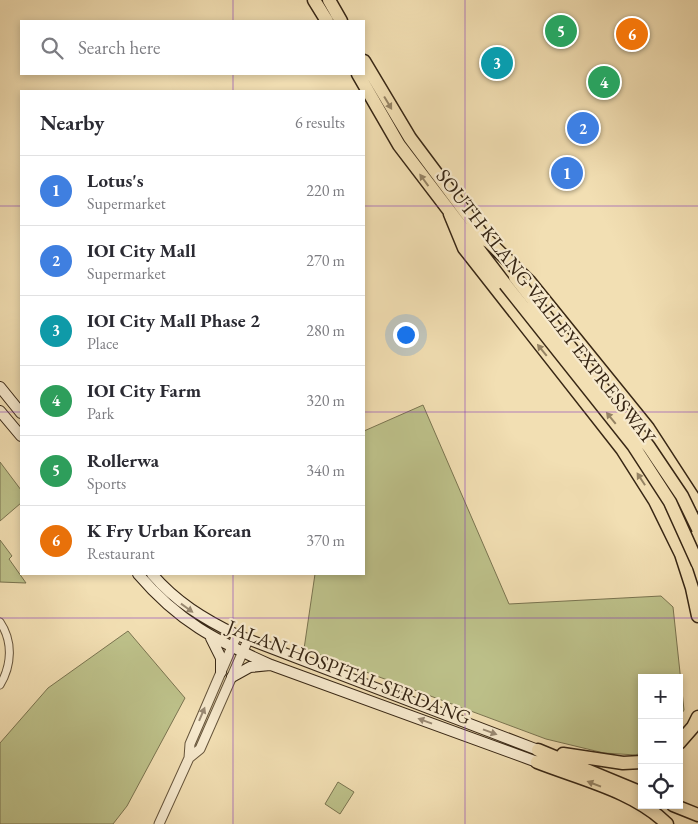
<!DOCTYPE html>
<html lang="en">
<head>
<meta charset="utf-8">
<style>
	:root { --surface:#fff; --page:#f7f7f7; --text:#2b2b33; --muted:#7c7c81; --line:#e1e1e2; --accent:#0f766e }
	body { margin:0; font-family:"EB Garamond",serif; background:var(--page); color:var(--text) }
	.controls { position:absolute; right:15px; bottom:15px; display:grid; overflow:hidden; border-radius:0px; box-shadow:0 2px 8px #0003 }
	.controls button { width:45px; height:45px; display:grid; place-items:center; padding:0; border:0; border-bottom:1px solid var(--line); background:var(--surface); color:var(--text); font:25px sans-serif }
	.you { position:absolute; left:405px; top:334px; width:18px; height:18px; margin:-12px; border:4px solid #fff; border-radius:50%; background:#1a73e8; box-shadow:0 0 0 8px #1a73e833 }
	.badge { display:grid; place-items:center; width:32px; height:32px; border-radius:50%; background:var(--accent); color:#fff; font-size:16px; font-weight:700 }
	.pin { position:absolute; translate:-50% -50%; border:2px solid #fff; box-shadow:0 1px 5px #0006 }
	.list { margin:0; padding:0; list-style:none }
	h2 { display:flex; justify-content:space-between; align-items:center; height:65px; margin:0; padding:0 20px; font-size:21px }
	h2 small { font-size:16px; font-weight:400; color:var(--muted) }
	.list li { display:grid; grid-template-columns:32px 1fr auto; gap:15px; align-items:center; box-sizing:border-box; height:70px; padding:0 20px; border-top:1px solid var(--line) }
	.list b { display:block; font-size:19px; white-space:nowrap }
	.list p { margin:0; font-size:16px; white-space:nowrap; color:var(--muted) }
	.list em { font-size:16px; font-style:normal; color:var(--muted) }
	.icon { flex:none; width:28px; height:28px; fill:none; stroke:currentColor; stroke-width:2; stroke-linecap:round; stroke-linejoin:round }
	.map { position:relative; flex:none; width:698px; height:824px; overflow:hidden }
	.search { position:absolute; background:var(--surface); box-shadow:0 2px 8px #0003; left:20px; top:20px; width:345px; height:55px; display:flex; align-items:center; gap:12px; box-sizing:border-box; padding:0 18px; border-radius:0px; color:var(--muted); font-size:19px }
	.panel { position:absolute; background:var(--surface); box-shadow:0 2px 8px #0003; left:20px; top:90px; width:345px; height:485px; border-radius:0px }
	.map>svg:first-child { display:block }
	.green { fill:#bdc18a; stroke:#7a7450 }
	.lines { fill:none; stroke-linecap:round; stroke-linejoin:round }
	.minor-casing { stroke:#66553c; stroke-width:9 }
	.tertiary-casing { stroke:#66553c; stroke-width:11 }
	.secondary-casing { stroke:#382715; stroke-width:12 }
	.motorway-casing { stroke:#382715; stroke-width:15 }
	.minor { stroke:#f7eace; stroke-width:7 }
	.tertiary { stroke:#f7eace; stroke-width:9 }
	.secondary { stroke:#f7eace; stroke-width:10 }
	.motorway { stroke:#f2dfb3; stroke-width:12 }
	.motorway-bridge-casing { stroke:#382715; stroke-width:15; stroke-linecap:butt }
	.motorway-bridge { stroke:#f2dfb3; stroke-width:12 }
	.oneway { fill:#958364 }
	.oneway2 { fill:#988872 }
	.grid { fill:none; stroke:#7b2cbf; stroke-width:1; stroke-opacity:0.55 }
	.labels { text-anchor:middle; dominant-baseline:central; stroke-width:4.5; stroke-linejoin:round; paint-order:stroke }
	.street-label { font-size:20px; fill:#382715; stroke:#f7eace }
</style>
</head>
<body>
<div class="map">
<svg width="698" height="824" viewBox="0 0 698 824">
	<rect width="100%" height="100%" fill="#f2dfb3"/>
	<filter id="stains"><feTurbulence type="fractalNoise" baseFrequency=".004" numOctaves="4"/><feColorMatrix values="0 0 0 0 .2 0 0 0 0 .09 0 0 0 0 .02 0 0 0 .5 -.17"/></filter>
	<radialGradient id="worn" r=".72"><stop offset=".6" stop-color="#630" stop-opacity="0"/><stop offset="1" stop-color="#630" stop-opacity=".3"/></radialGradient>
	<path class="green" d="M423,405l86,199 152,-8 12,11 11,103 -5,8v-40h-37v74l-6,3 -32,-2 -58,-14 -242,-90 11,-75h49v-143z
		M0,462l21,28v13l-21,18z
		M0,540l12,16 -3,3 17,24 -26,-1z
		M128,631l57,67 -58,108 -14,18h-113v-81l48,-55z
		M338,782l16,10 -14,22 -15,-10z"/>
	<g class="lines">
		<g class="minor-casing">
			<path id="minor" d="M0,622c13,19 12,43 0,63"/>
		</g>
		<g class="tertiary-casing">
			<path id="tertiary" d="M189,758l1,-14 47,-109
				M159,824l30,-66 11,-9 48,-109"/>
		</g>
		<g class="secondary-casing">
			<path id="secondary" d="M0,387l21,26
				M0,411l21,25
				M138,574c41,48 77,66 133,91l266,97
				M152,574c24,28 52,45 85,61l301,115
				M211,638l10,20v14
				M232,677l18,-10 20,-2"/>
		</g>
		<g class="motorway-casing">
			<path id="motorway" d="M314,0l13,21
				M329,0l12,21
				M364,61l46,77 77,103
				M358,74l41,71 106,139
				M450,214l14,34 158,201 33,52 26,53 11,34 6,28
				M482,235l47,46 119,147 50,77
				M679,743l14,-16 5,-10
				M538,750l104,43
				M563,754l60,9 19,-1
				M537,762c43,17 97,29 130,62
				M673,805l25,10"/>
		</g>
		<use href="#minor" class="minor"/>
		<use href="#tertiary" class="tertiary"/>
		<use href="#secondary" class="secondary"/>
		<use href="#motorway" class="motorway"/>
		<g class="motorway-bridge-casing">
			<path id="motorway-bridge" d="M515,277l134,170 33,49 16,33
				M505,284l128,161 37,57 28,62"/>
		</g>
		<use href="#motorway-bridge" class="motorway-bridge"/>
	</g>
	<defs><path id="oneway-solid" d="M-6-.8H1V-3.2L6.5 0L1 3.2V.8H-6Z" transform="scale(1.25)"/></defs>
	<g class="oneway">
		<use href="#oneway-solid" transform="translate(388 103) rotate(59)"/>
		<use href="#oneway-solid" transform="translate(424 180) rotate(-126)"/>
		<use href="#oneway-solid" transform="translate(542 350) rotate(-129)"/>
		<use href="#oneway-solid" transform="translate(611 418) rotate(-129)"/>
		<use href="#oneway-solid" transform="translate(641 479) rotate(-123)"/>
		<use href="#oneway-solid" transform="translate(594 784) rotate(-159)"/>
	</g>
	<g class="oneway2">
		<use href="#oneway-solid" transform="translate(187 608) rotate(36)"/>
		<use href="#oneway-solid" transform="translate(202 714) rotate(-67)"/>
		<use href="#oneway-solid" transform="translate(425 721) rotate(-160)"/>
		<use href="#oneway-solid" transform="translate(490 732) rotate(20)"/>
	</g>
	<path class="grid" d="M233,0v21M465,0v824M233,74v17M0,206h21M364,206h334M0,412h21M364,412h334M233,574v250M0,618h698"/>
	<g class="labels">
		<g class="street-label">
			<text transform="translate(546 306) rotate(52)">SOUTH KLANG VALLEY EXPRESSWAY</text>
			<text transform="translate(349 672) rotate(21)">JALAN HOSPITAL SERDANG</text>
		</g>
	</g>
	<rect width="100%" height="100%" filter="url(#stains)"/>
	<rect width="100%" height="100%" fill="url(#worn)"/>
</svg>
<div class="controls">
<button>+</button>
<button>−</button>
<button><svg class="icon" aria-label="locate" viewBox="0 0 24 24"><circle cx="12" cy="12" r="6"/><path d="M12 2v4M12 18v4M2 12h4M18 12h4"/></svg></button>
</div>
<div class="you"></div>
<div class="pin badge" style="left:567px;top:173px;background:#3f7fe0">1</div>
<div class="pin badge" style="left:583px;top:128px;background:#3f7fe0">2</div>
<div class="pin badge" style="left:497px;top:63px;background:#0f9aa8">3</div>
<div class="pin badge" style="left:604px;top:82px;background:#2e9e5b">4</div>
<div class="pin badge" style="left:561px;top:31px;background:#2e9e5b">5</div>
<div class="pin badge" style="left:632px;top:34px;background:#e8710a">6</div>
<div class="search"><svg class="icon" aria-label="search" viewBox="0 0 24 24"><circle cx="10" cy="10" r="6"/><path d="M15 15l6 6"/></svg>Search here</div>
<section class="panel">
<h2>Nearby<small>6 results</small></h2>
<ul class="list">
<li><span class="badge" style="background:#3f7fe0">1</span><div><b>Lotus's</b><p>Supermarket</p></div><em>220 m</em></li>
<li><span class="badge" style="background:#3f7fe0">2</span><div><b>IOI City Mall</b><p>Supermarket</p></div><em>270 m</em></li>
<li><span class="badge" style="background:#0f9aa8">3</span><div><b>IOI City Mall Phase 2</b><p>Place</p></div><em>280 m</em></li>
<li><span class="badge" style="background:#2e9e5b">4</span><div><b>IOI City Farm</b><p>Park</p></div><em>320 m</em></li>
<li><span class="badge" style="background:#2e9e5b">5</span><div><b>Rollerwa</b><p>Sports</p></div><em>340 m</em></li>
<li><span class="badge" style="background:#e8710a">6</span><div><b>K Fry Urban Korean</b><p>Restaurant</p></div><em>370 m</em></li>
</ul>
</section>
</div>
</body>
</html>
